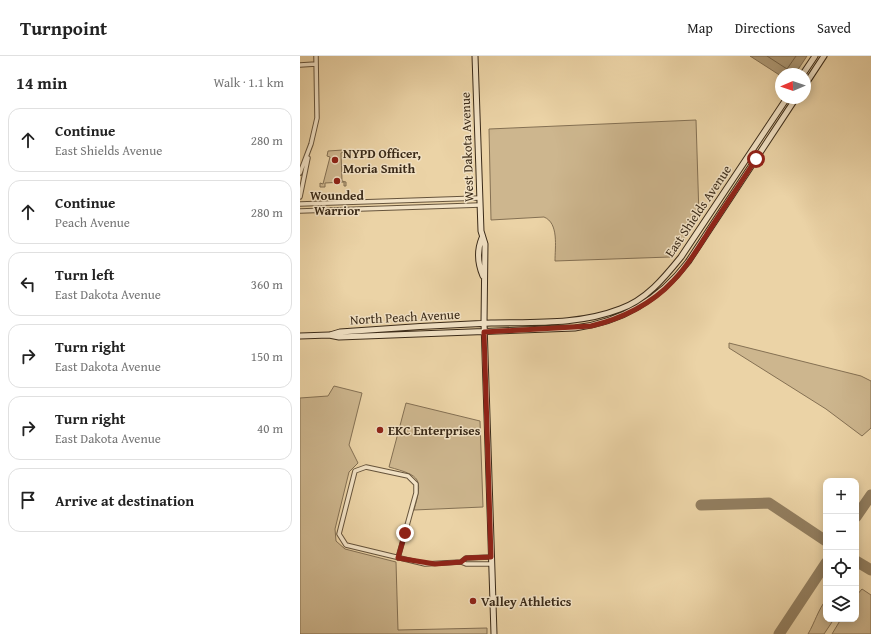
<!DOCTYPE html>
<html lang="en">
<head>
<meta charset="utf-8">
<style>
	:root { --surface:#fff; --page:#f6f6f6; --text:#222; --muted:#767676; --line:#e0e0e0 }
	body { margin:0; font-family:"Gentium Book Plus",serif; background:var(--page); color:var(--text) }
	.controls { position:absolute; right:12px; bottom:12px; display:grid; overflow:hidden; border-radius:8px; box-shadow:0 2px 10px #0003 }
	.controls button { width:36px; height:36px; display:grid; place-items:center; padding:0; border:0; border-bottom:1px solid var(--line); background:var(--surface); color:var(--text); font:20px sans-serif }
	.compass { position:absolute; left:475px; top:12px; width:36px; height:36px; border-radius:50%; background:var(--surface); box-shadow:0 2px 10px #0003; rotate:268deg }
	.stop { position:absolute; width:12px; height:12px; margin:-9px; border:3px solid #8f2418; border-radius:50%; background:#fff }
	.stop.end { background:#8f2418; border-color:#fff; box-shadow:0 1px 4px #0008 }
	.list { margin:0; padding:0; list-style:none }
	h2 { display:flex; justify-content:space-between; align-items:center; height:52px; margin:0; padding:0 16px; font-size:17px }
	h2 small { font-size:13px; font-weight:400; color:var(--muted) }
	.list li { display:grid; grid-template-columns:26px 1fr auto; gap:12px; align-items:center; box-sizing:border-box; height:64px; margin:0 8px 8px; padding:0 8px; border:1px solid var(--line); border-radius:12px }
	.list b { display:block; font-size:15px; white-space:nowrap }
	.list p { margin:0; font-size:13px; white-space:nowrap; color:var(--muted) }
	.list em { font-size:13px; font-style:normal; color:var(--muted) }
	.icon { flex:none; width:22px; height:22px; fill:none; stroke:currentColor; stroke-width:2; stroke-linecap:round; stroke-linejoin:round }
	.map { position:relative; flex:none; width:571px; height:578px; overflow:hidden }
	header { display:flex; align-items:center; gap:24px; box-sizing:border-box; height:56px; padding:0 20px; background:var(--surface); border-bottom:1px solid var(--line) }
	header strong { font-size:19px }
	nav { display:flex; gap:22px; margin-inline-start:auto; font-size:14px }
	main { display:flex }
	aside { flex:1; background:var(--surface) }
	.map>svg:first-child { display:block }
	.green { fill:#cdb68e; stroke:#847053 }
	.water { fill:#af9a76; stroke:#806d50 }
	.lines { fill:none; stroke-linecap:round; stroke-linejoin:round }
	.shore { stroke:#746247; stroke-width:1 }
	.taxiway { stroke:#927e5f; stroke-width:11 }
	.street-casing { stroke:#66543c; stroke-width:5.5 }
	.secondary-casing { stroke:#3a2a18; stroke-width:7 }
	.street { stroke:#f2e2c5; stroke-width:3.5 }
	.secondary { stroke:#f2e2c5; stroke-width:5 }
	.route { stroke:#8f2418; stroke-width:5 }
	.poi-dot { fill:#8f2418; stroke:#f2e2c5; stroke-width:1.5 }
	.labels { text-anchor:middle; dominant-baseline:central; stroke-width:3; stroke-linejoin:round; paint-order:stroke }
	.street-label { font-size:13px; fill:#3a2a18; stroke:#f2e2c5 }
	.poi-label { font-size:13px; font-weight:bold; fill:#3a2a18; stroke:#f2e2c5; text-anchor:start }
</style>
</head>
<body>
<header>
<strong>Turnpoint</strong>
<nav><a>Map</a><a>Directions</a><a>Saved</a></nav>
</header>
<main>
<aside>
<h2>14 min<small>Walk · 1.1 km</small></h2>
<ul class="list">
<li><svg class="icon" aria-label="ahead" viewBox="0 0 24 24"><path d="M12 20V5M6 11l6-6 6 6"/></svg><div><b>Continue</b><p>East Shields Avenue</p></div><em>280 m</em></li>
<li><svg class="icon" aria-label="ahead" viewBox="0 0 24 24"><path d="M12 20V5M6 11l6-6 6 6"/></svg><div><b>Continue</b><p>Peach Avenue</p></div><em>280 m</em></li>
<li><svg class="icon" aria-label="left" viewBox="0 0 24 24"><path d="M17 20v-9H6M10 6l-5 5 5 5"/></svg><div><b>Turn left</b><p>East Dakota Avenue</p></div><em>360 m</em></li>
<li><svg class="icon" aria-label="right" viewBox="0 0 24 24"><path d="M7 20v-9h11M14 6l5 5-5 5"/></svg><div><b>Turn right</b><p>East Dakota Avenue</p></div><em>150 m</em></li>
<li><svg class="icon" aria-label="right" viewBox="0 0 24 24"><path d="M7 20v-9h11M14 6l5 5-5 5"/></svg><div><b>Turn right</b><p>East Dakota Avenue</p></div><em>40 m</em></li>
<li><svg class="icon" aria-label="arrive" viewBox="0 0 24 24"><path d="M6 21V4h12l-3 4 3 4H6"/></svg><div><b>Arrive at destination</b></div></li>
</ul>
</aside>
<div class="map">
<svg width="571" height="578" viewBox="0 0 571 578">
	<rect width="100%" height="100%" fill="#ebd3a6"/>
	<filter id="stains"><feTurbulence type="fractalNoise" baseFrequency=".005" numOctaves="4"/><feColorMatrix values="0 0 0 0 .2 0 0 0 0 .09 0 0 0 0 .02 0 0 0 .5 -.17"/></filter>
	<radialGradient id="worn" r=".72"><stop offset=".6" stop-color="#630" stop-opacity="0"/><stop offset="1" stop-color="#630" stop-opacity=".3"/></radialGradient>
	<path class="green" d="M396,64l3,96 -29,41 -115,4c0,-14 4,-38 -11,-44l-53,3 -2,-91z
		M43,94l1,2 -3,1 1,28 4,1v4h-2v-4l-19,1v4h-5v-4l3,1 7,-27 -3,-1 1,-5z
		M429,287l132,33 10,5v47l-9,8 -36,-27 -97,-61z
		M34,330l28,7 -13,52 9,18 -9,9 -14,57 1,12 9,8 51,13 2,68 89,-2v6h-187v-236l28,-2z
		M106,347l74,18 3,86 -69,3c9,-32 7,-34 -25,-43z
		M562,533l9,6v39h-39l9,-15h15v-23z
		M526,544v19h8l-10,15h-16c7,-12 10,-24 18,-34z"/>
	<path class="water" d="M450,0h57l-12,18h-14v2z"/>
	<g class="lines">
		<path class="shore" d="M467,0l20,13 9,-13"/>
		<path class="taxiway" d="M401,449l68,-2 57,38
			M556,461l15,-22
			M556,505l15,9
			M479,578l47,-71"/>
		<g class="street-casing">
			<path id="street" d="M0,9l16,-1
				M0,117l11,-29 6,-26 -1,-62
				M0,141l8,-39
				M0,148l180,-6
				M0,155l180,-6
				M98,502l18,-65v-9l-8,-8 -42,-9 -11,4 -16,63 7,11 79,19 36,-2 5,-4 25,-1
				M161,506l5,2h26"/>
		</g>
		<g class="secondary-casing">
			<path id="secondary" d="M175,0l6,175 4,13 -1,79 10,311
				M503,18l12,-18
				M505,29l19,-29
				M182,182c-5,12 -4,26 1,38
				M30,279l10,-3c50,-4 100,-7 151,-9 43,-1 88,2 129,-14 26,-9 44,-31 61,-52l106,-159
				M0,280l29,-1 10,2 236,-9c48,-6 84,-28 113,-66l108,-164"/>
		</g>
		<use href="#street" class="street"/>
		<use href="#secondary" class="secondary"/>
	</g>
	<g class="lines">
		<path class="route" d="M105,477l-7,25 37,6 26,-2 5,-4 25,-1 -7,-225 107,-6c30,-7 61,-22 82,-45 14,-14 24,-31 34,-47 16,-25 33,-50 49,-75"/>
	</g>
	<g class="poi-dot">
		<circle cx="35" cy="104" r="4"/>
		<circle cx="37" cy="125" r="4"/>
		<circle cx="80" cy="374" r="4"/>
		<circle cx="173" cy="545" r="4"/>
	</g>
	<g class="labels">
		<g class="street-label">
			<text transform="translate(167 91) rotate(-92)">West Dakota Avenue</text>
			<text transform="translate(398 155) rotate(-56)">East Shields Avenue</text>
			<text transform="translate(105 261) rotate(-3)">North Peach Avenue</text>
		</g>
		<g class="poi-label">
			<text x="43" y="97">NYPD Officer,<tspan x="43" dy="15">Moria Smith</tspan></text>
			<text x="37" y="139" text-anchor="middle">Wounded<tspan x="37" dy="15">Warrior</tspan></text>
			<text x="88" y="374">EKC Enterprises</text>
			<text x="181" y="545">Valley Athletics</text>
		</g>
	</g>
	<rect width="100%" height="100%" filter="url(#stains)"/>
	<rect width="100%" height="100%" fill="url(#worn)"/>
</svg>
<div class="controls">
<button>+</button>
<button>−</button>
<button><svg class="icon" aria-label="locate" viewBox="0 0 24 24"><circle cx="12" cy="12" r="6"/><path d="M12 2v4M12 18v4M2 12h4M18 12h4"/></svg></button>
<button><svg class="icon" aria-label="layers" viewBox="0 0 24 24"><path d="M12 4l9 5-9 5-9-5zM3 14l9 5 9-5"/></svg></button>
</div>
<svg class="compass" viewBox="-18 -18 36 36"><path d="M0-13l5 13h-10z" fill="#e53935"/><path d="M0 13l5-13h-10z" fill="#767676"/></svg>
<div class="stop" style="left:456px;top:103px"></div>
<div class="stop end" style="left:105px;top:477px"></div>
</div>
</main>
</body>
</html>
